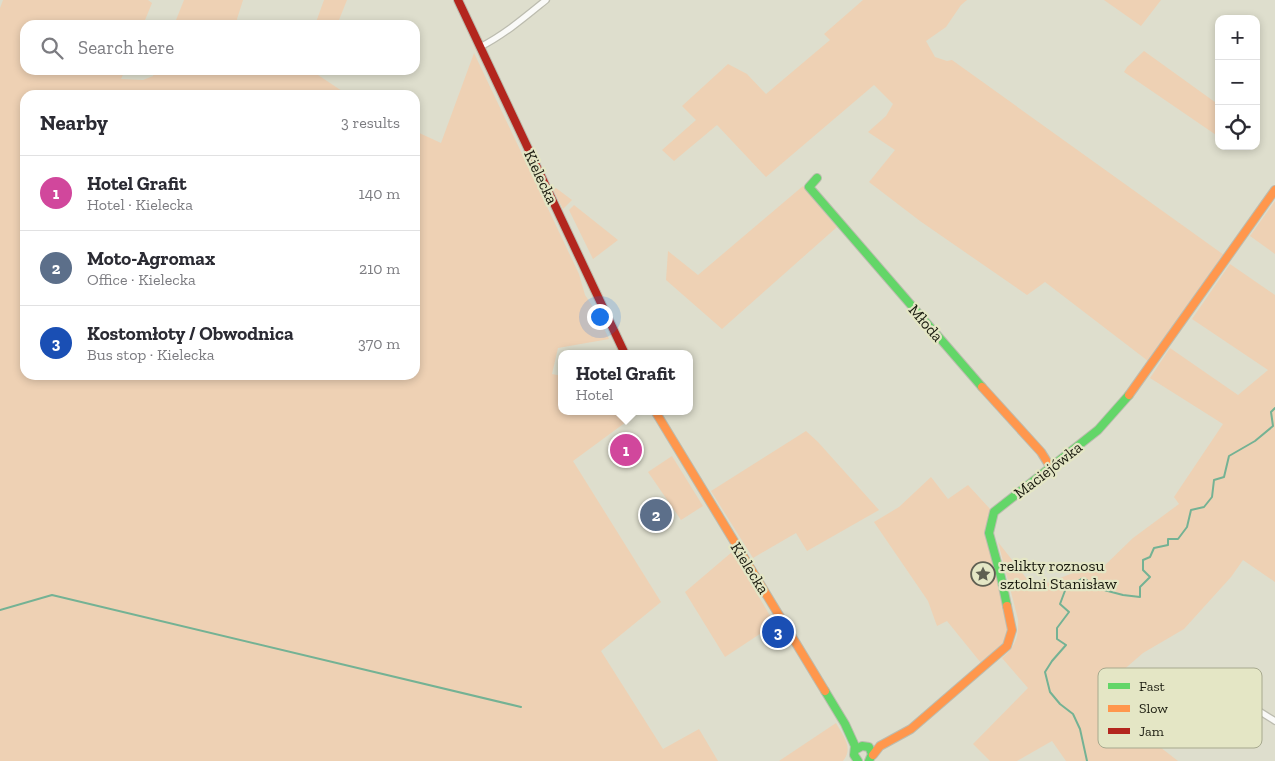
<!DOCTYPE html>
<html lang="en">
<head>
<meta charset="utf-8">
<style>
	:root { --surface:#fff; --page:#f2f2f3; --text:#2b2b33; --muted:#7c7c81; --line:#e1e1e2; --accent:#0f766e }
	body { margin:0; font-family:"Zilla Slab",serif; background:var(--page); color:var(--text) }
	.controls { position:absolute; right:15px; top:15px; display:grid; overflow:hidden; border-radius:10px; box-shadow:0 2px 8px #0003 }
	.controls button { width:45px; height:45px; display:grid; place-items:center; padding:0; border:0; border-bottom:1px solid var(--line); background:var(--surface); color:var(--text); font:25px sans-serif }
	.you { position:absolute; left:599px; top:316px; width:18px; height:18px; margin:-12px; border:4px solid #fff; border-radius:50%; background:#1a73e8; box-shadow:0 0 0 8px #1a73e833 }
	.badge { display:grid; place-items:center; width:32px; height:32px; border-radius:50%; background:var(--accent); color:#fff; font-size:16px; font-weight:700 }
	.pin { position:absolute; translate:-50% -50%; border:2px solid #fff; box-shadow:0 1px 5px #0006 }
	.popup { position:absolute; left:558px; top:350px; width:135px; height:65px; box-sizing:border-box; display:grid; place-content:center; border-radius:10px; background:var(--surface); filter:drop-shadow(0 1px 4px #0005); font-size:16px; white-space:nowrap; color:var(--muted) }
	.popup b { font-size:19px; color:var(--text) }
	.popup::after { content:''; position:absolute; left:50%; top:100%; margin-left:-10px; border:10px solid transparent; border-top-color:var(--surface) }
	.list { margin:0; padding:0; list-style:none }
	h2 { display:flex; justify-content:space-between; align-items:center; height:65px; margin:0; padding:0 20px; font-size:21px }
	h2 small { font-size:16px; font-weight:400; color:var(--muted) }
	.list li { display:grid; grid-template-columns:32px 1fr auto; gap:15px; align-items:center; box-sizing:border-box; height:75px; padding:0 20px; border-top:1px solid var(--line) }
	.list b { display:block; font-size:19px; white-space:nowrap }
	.list p { margin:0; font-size:16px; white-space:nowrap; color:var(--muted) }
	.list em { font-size:16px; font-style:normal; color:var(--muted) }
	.icon { flex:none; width:28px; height:28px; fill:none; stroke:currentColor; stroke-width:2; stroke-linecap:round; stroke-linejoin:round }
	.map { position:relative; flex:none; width:1275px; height:761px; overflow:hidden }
	.search { position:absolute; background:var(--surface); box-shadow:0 2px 8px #0003; left:20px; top:20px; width:400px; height:55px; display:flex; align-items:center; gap:12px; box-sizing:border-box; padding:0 18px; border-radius:15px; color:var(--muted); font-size:19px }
	.panel { position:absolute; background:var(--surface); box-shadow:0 2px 8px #0003; left:20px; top:90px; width:400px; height:290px; border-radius:15px }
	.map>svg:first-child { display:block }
	.green { fill:#eed1b4 }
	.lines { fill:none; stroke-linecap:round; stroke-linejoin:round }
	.stream { stroke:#74b294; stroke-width:2 }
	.street-casing { stroke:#bcbcaf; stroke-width:8 }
	.fast-casing { stroke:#bcbcaf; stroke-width:10 }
	.slow-casing { stroke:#bcbcaf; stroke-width:10 }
	.jam-casing { stroke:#bcbcaf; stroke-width:10 }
	.street { stroke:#fafaf8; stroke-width:5.5 }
	.fast { stroke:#63d668; stroke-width:8 }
	.slow { stroke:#ff974d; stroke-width:8 }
	.jam { stroke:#b3261e; stroke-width:8 }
	.labels { text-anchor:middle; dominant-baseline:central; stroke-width:4.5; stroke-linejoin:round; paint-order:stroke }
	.street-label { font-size:16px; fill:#1a1b0f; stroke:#e4e6c5 }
	.poi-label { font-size:16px; fill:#1a1b0f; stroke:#e4e6c5; text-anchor:start }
	.key { fill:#e4e6c5; stroke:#a7a98e; stroke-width:1 }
	.key-label { font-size:14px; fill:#1a1b0f }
</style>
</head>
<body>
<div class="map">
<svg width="1275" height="761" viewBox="0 0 1275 761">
	<rect width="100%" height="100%" fill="#dedecd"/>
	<path class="green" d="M3,0h145l4,3 -9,22h-118v45h100l-4,9 22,1 10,-4 2,-6h165l-2,5 30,20h-323v280h390v-244l26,12 33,-90 105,221 6,21 10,15 14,29 -51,9 -6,26 10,2v35h79l-68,50 88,141 -60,49 62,98 36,-20 19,32h-718v-753z
		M184,0h59l-6,19 1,6h-64z
		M324,0h23l-10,25h-22z
		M863,0h104l-6,5 -15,22 -20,14 9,16 12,4 5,-1 272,195 -76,106 -103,-79 -18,13 -107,-74 -51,-39 26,-32 -27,-18 18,-16 7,-12 -19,-19 -108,92 -49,-52 -43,36 -12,-11 34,-30 -14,-14 46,-42 19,10 19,20 64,-54 -6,-6z
		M1104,0h57l-20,26z
		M1144,51l75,54v32l-95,-65 3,-5z
		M803,186l34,41 -115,102 -56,-49 2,-29 30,24z
		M556,188l16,12 -9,9 -10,-19z
		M1275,201v53l-25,-18z
		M574,205l44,35 -25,19 -24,-49z
		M1230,264l45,31v287l-32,-22 -12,17 -47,52 -41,24 -30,26 16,24 14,43 8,-6 27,21h-112l-14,-20 -35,20h-27l-17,-17 55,-56 -26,-30c14,-12 17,-21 16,-39l-20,-77 36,46 39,-15 30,-6 30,-29 46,-34 -5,-7 49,-73 -73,-46 20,-30 68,47 30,-25 -76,-51z
		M806,431l12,11 61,68 -72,41 -11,-18 -43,25 -42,-67z
		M672,456l31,50 -22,14 -33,-48z
		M931,477l17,22 20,-14 23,25 -6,23 19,71 4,26 -5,13 -22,20 -34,-42 -10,5 -9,-25 -54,-79 25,-15z
		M732,552l43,72 -50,33 -40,-65z
		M836,723c7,13 18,24 7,38h-64z"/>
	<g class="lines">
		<path class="stream" d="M0,610l52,-15 469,112
			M1087,761l-7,-32 -7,-15 -13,-10 -10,-12 -5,-20 7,-11 14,-16 -9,-6v-11l12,-16 -9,-8 6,-16 17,-10 21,12 19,5 17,2v-10l10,-10 -7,-7v-10l7,-3 4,-9 14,-3v-6h10l9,-12 4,-17 13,-3 8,-10 2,-17 10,-3 5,-21 26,-15 18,-15 -2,-14 4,-4"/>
		<g class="street-casing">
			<path id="street" d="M480,47c24,-12 45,-30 66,-47
				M1207,681l33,21 11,4 24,15"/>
		</g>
		<g class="fast-casing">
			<path id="fast" d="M817,178l-8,9 173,200
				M1007,606l-6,-29 -12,-44 5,-21 104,-82 31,-35
				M825,691l20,33 10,22 -1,9 4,6
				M855,750l7,-4 7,1 3,7 -3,7"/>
		</g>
		<g class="slow-casing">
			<path id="slow" d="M982,387l59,65 10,16
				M1129,395l146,-205
				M655,411l170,280
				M873,755l7,-9 31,-17 96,-83 5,-16 -5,-24"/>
		</g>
		<g class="jam-casing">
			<path id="jam" d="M458,0l167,354"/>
		</g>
		<use href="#street" class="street"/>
		<use href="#fast" class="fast"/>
		<use href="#slow" class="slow"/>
		<use href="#jam" class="jam"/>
	</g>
	<defs>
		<g id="sight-ring" transform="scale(1.25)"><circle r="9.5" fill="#e4e6c5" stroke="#5f5f52" stroke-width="1.5"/><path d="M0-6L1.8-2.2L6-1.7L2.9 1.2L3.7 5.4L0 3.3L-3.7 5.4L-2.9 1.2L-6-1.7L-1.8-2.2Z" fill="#5f5f52"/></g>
	</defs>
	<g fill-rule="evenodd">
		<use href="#sight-ring" x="983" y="574"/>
	</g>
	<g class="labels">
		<g class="street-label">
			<text transform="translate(541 177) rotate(65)">Kielecka</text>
			<text transform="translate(926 323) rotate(49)">Młoda</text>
			<text transform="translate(1048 470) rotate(-38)">Maciejówka</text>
			<text transform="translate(750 568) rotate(58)">Kielecka</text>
		</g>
		<g class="poi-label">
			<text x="1000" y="565">relikty roznosu<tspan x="1000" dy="18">sztolni Stanisław</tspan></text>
		</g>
	</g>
	<rect x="1098" y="668" width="164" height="80" rx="8" class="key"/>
	<rect x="1108" y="683" width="22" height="6" fill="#63d668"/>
	<rect x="1108" y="705" width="22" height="7" fill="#ff974d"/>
	<rect x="1108" y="728" width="22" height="6" fill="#b3261e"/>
	<g class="key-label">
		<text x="1139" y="691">Fast</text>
		<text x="1139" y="713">Slow</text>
		<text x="1139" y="736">Jam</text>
	</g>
</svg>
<div class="controls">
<button>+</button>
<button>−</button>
<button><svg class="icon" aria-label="locate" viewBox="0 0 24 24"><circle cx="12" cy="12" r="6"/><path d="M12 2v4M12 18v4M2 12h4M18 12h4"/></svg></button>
</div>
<div class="you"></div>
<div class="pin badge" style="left:626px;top:450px;background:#d1479c">1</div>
<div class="popup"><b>Hotel Grafit</b>Hotel</div>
<div class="pin badge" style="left:656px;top:515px;background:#5c6f8a">2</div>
<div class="pin badge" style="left:778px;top:632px;background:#1a4fb4">3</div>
<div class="search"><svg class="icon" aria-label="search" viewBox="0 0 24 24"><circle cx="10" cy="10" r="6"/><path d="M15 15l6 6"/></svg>Search here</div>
<section class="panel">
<h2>Nearby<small>3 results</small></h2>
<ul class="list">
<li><span class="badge" style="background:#d1479c">1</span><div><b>Hotel Grafit</b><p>Hotel · Kielecka</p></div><em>140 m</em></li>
<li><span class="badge" style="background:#5c6f8a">2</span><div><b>Moto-Agromax</b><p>Office · Kielecka</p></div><em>210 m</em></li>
<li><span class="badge" style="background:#1a4fb4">3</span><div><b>Kostomłoty / Obwodnica</b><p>Bus stop · Kielecka</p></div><em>370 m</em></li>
</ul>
</section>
</div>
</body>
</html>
